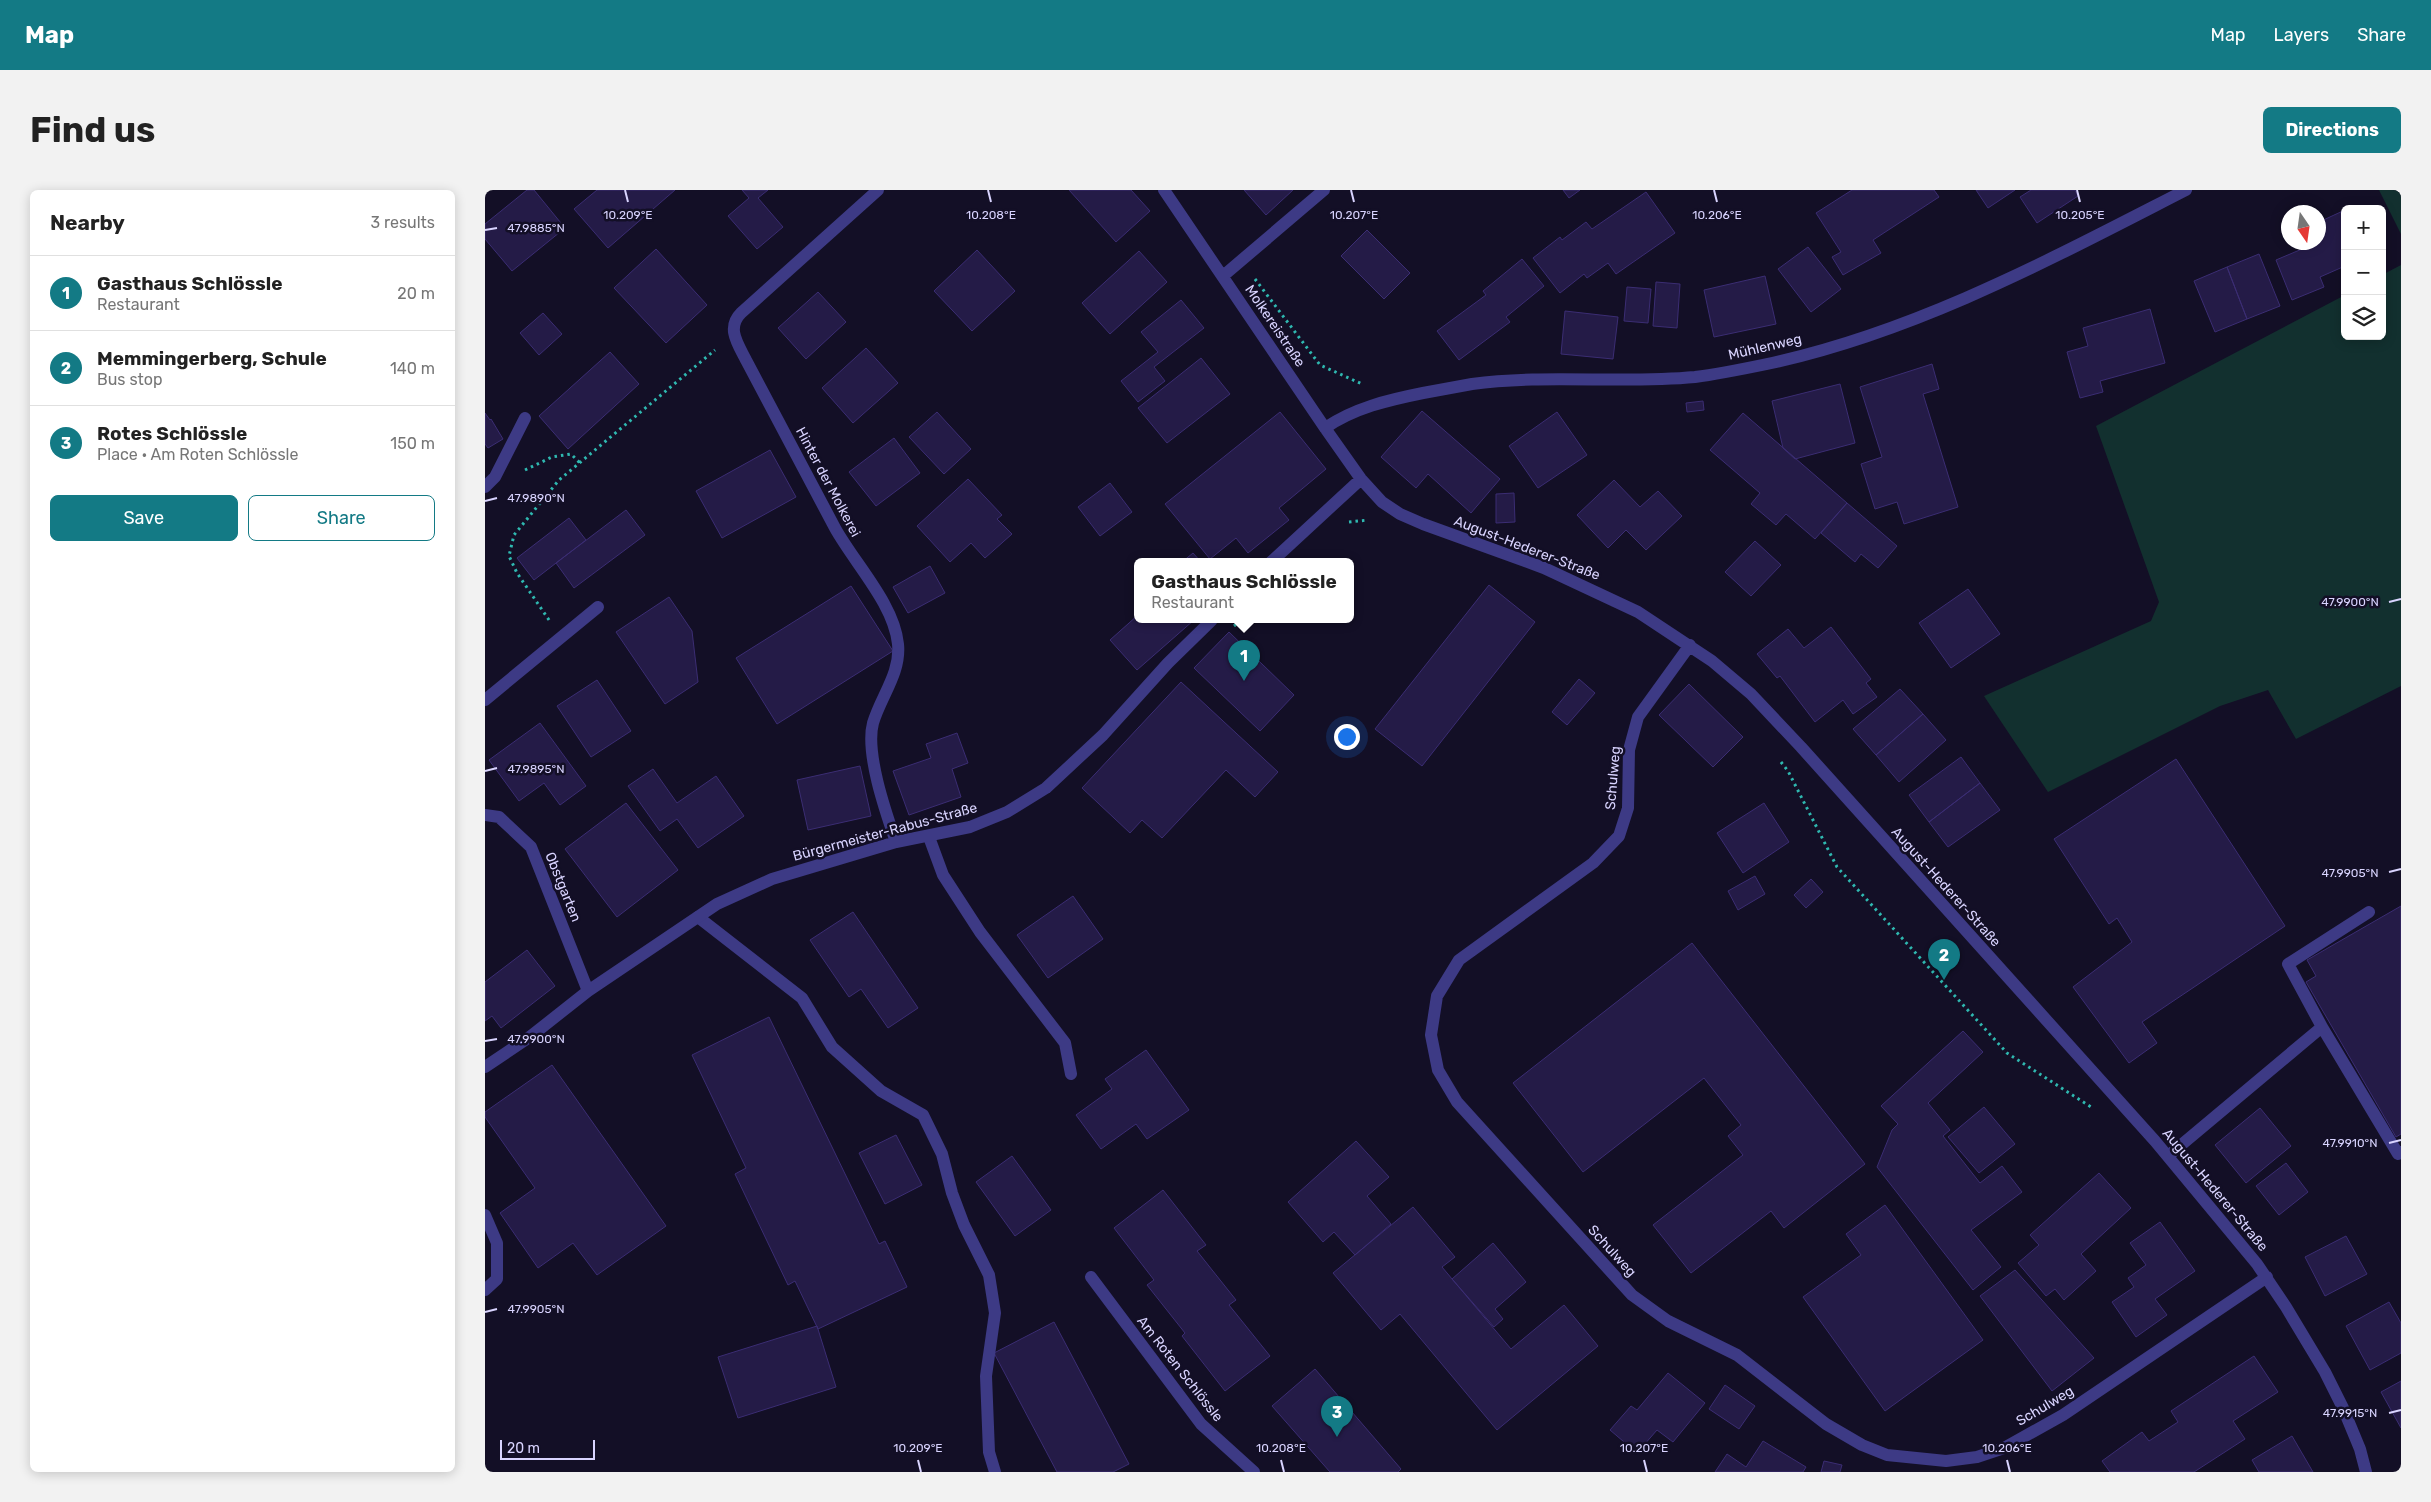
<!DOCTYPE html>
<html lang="en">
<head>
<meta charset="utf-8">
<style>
	:root { --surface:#fff; --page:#f2f2f2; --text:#222; --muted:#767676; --line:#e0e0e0; --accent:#137a85 }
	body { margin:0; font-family:Rubik,sans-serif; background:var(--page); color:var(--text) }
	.controls { position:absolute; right:15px; top:15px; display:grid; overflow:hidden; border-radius:8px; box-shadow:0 2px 12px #0003 }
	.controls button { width:45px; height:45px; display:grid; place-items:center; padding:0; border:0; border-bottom:1px solid var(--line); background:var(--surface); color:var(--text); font:25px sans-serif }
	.compass { position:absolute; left:1796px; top:15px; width:45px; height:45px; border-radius:50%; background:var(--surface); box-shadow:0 2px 12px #0003; rotate:167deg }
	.scale { position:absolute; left:15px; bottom:12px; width:95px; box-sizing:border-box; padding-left:5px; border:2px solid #d9d4ff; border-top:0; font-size:14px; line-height:18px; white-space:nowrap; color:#d9d4ff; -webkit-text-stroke:4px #130f26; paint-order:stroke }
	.you { position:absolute; left:861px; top:546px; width:18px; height:18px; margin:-12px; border:4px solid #fff; border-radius:50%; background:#1a73e8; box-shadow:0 0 0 8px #1a73e833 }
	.badge { display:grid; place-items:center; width:32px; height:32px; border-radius:50%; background:var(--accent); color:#fff; font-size:16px; font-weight:700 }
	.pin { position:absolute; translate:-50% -41px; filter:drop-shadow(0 1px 2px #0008) }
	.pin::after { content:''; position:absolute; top:26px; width:18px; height:15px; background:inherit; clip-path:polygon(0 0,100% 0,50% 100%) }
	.popup { position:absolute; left:649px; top:368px; width:220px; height:65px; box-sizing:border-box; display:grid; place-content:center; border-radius:8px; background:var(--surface); filter:drop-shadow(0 1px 4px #0005); font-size:16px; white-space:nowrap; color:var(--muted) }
	.popup b { font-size:19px; color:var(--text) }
	.popup::after { content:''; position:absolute; left:50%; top:100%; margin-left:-10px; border:10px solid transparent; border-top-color:var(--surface) }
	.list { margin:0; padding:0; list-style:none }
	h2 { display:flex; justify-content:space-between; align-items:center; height:65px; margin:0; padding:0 20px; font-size:21px }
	h2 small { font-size:16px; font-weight:400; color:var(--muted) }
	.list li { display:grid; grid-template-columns:32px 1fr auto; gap:15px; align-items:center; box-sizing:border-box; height:75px; padding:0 20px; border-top:1px solid var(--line) }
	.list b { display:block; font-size:19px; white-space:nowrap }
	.list p { margin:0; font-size:16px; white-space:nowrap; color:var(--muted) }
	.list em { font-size:16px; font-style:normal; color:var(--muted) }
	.actions { display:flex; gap:10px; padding:15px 20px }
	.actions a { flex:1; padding:11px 0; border:1px solid var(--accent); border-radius:8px; text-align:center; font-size:18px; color:var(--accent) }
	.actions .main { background:var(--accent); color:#fff }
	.icon { flex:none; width:28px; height:28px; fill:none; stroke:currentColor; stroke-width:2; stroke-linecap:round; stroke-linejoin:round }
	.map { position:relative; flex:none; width:1916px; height:1282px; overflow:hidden; border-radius:8px }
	header { display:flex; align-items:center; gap:30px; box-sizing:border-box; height:70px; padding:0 25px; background:var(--accent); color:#fff }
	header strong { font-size:24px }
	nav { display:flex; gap:28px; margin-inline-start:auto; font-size:18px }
	.intro { display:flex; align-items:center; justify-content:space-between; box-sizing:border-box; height:120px; padding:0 30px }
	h1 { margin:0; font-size:35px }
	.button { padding:12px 22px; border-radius:8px; background:var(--accent); color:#fff; font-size:18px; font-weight:700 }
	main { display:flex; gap:30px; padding:0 30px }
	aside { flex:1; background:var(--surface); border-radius:8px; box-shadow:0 2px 12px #0003 }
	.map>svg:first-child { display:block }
	.green { fill:#12302f }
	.building { fill:#241b47; stroke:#3b2d73 }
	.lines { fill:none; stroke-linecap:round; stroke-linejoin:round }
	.path { stroke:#2fb8b0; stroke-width:3; stroke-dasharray:2.5 4; stroke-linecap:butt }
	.service { stroke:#3d3a85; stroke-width:12 }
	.minor { stroke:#3d3a85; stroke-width:12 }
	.ticks { fill:none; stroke:#d9d4ff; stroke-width:2 }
	.labels { text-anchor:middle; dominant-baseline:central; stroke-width:5; stroke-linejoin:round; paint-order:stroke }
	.street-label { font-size:14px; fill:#d9d4ff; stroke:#130f26 }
	.ticks-label { font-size:12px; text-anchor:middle; fill:#d9d4ff; stroke:#130f26; stroke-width:5; stroke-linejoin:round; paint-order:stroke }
</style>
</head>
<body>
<header>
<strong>Map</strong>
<nav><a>Map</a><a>Layers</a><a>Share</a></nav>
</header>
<div class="intro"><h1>Find us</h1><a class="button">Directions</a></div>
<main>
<aside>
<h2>Nearby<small>3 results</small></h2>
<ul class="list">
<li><span class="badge">1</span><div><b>Gasthaus Schlössle</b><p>Restaurant</p></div><em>20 m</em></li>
<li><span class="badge">2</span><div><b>Memmingerberg, Schule</b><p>Bus stop</p></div><em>140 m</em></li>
<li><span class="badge">3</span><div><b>Rotes Schlössle</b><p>Place · Am Roten Schlössle</p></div><em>150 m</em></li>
</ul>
<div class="actions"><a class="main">Save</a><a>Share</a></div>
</aside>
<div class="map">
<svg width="1916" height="1282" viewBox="0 0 1916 1282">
	<rect width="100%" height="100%" fill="#130f26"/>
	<path class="green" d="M1894,0h22v44z
		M1916,75v421l-105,53 -28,-49 -48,16 -172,86 -64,-96 167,-75 8,-19 -63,-176 249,-131v41h37v-61z"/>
	<path class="building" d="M42,0h7l31,38 -53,43 -27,-32v-15z
		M112,0h78l-67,58 -34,-39z
		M257,0h26l-10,8 25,29 -26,22 -29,-33 21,-18z
		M584,0h62l19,21 -34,31z
		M759,0h49l-27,25z
		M1078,0h17l-11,8z
		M1367,0h82l5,7 -66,43 8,13 -38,22 -11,-18 9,-5 -25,-39z
		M1491,0h39l-27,18z
		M1546,0h44l3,6 -41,27 -17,-26z
		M1161,2l29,41 -59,41 -8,-11 -21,15 -3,-4 -24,19 -27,-35 27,-21 2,3 24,-18 6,7z
		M1860,20v56l-25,11 4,10 -32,13 -16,-40 26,-11 -3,-7h20v-20z
		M882,40l43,43 -26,26 -43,-43z
		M1323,57l33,42 -30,23 -33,-43z
		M171,59l51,56 -41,38 -52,-55z
		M492,60l38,41 -43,40 -38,-40z
		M654,61l28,31 -57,52 -28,-31z
		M1774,64l21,52 -33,13 -20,-52z
		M1037,69l22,27 -38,31 4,5 -51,38 -22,-29 49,-36 -3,-4z
		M1742,77l20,52 -32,13 -21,-51z
		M1280,86l11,48 -62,13 -10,-47z
		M1171,92l24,2 -3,44 -24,-2z
		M1142,97l24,2 -3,34 -24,-2z
		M333,102l28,30 -40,37 -28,-31z
		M696,110l23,28 -50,39 11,14 -27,21 -17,-21 37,-29 -17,-20z
		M1665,119l15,54 -65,18 3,11 -23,6 -13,-46 21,-6 -5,-18z
		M1080,121l53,6 -5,42 -52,-5z
		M58,123l19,21 -23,21 -19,-22z
		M381,158l32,35 -45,40 -31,-35z
		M125,162l29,32 -71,65 -29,-33z
		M716,168l29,36 -63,49 -29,-35z
		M1447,174l7,25 -16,5 35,113 -54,17 -7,-22 -22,7 -14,-45 21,-7 -22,-70z
		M1355,194l15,59 -60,16 -12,-11 -11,-47z
		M1218,211l1,9 -17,2 -1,-9z
		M937,221l78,68 -29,34 -43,-39 -12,14 -35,-31z
		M452,222l34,37 -27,25 -35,-37z
		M795,222l46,57 -47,39 10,12 -41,33 -12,-15 -26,21 -45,-55z
		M1072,222l30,43 -49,33 -29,-42z
		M0,223l5,7 1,-1 12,20 -15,9 -3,-4z
		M1258,223l104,90 -32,36 -29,-25 -10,11 -25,-21 9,-11 -50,-43z
		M409,248l26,35 -44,33 -27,-34z
		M285,260l26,47 -74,41 -26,-47z
		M483,289l34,36 -5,4 15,15 -27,24 -14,-15 -21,19 -33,-36z
		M1129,290l26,27 18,-16 24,25 -36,34 -20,-20 -18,18 -31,-33z
		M625,293l22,29 -32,24 -22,-29z
		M1029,303l1,29 -19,1v-29z
		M1362,313l50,43 -19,22 -17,-14 -6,8 -34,-29z
		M141,320l19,25 -71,53 -18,-25z
		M84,328l17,22 -52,40 -17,-22z
		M1270,351l26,24 -30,31 -26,-24z
		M708,363l8,9h-19z
		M445,376l15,27 -37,20 -15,-26z
		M1004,395l46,37 -113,144 -47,-37z
		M366,396l42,65 -116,73 -41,-66z
		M1483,399l32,45 -49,34 -32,-45z
		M184,407l23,34 6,51 -33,22 -49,-72z
		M653,425v5h56l-57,50 -27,-30z
		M1346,437l40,52 -5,4 11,14 -24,17 -10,-14 -28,22 -35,-46 -3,2 -20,-24 31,-25 16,19z
		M744,442l65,63 -34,36 -66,-63z
		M1094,489l16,14 -28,32 -15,-13z
		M112,490l34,51 -40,26 -34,-51z
		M696,492l97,90 -23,25 -29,-27 -64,68 -20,-18 -12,13 -48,-45z
		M1204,494l54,53 -30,30 -54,-52z
		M1415,499l23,25 -47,41 -23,-26z
		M1438,524l23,26 -47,42 -23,-27z
		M55,533l46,63 -26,19 -16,-22 -25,18 -30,-41z
		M472,543l11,30 -16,6 9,28 -52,18 -16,-44 38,-13 -5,-14z
		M1476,567l19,26 -51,39 -20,-27z
		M1691,569l109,167 -143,96 15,21 -28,20 -56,-76 59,-45 -15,-24 -8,6 -55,-85z
		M375,576l11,50 -63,14 -11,-50z
		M168,579l24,34 39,-27 28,40 -46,32 -21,-29 -17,12 -32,-45z
		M1495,593l20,27 -52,37 -19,-25z
		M141,613l52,67 -61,47 -52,-68z
		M1279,613l25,39 -46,31 -26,-40z
		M1270,686l10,18 -27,16 -10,-19z
		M1326,689l12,13 -17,16 -12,-13z
		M588,706l30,43 -55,39 -31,-43z
		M1916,716v228l-5,3 -90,-155 10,-6 -9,-16z
		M368,722l65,96 -30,20 -27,-39 -12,8 -39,-57z
		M1207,753l173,221 -81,64 -13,-17 -80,62 -38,-48 90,-70 -15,-19 13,-11 -37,-47 -121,94 -70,-89z
		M42,760l28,36 -54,42 -9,-12 -7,5v-39z
		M284,827l110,227 6,-3 22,46 -89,42 -23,-48 -7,4 -53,-111 11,-6 -54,-113z
		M1478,841l20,21 -55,51 22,27 -7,6 37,47 22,-17 20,26 -51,38 30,37 -28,23 -96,-123 15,-37 6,-6 -17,-18z
		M661,860l43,60 -42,29 -11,-15 -35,25 -25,-34 36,-26 -7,-10z
		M67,875l114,161 -69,49 -24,-32 -35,25 -38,-55 35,-25 -50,-71v-5z
		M1499,917l31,37 -36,29 -31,-36z
		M1775,918l31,38 -45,37 -31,-38z
		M411,945l26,50 -37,19 -26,-51z
		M871,951l33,36 -22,19 24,28 -36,31 -21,-23 -11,10 -35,-40z
		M527,966l39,54 -36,26 -39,-54z
		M1801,973l22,29 -29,23 -23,-29z
		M1614,983l32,35 -50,46 15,17 -32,29 -9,-11 -9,7 -28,-33 21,-18 -9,-10z
		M678,1000l43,55 -9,6 39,49 -7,5 41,51 -45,35 -43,-55 3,-3 -38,-48 7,-5 -40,-52z
		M1400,1015l98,135 -98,71 -82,-114 58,-42 -15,-21z
		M928,1017l42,50 -13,10 69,82 53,-44 34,41 -101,84 -97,-116 -19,16 -48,-57z
		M1675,1032l35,49 -40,28 12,16 -31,22 -24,-35 22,-15 -6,-9 18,-13 -16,-22z
		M1861,1046l21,38 -42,22 -20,-39z
		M1008,1053l33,39 -31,27 8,10 -9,8 -42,-48z
		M1530,1080l79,88 -42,33 -72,-95z
		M1904,1112l12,21v30l-31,17 -24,-44z
		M569,1132l75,142 -16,8h-56l-63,-119z
		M332,1136l19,61 -98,31 -20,-61z
		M1769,1166l24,36 -45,29 12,18 -51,33h-84l-8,-11 40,-29 7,9 29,-19 -7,-11z
		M830,1179l86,100 -3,3h-68l-58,-66z
		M1183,1183l37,30 -32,39 -16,-12 -20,23 -27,-23 21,-24 6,4z
		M1916,1191v47l-20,-36z
		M1240,1195l30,21 -16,23 -30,-20z
		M1807,1246l21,36h-54l-7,-12z
		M1278,1251l43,26 -3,5h-88l12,-18 19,13z
		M1339,1271l18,4 -2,7h-19z"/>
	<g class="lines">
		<path class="path" d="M770,89l65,86 42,19
			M40,280l27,-13 19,-3 9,9
			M864,332l19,-2
			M64,430l-32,-47 -8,-17 5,-21 45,-55 156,-130
			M749,436l7,-6
			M1296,572l7,9 49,96 170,186 84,54"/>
		<path class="service" d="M444,647l14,38 37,57 85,111 6,31
			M213,727l104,81 30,49 49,44 42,24 19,39 10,39 12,32 25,50 6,38 -9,63 3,76 6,20
			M1837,837l76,127 3,-2
			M1683,966l154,-129 -34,-63 81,-52
			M0,1025l12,28v36l-12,11"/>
		<path class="minor" d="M393,0l-137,123c-15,15 -3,31 5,47l89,168c20,36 59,76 63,116 3,29 -17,52 -25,79 -8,30 13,90 23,119
			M679,0l161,238 36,51 21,23 18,12 23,10 121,44 94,44 74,49 39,33 50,53 354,394 102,123 29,43 39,65 18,36 17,41 6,23
			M738,86l101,-86
			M840,238c29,-20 63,-28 98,-35 16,-3 33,-6 49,-9 74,-10 149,0 223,-7 24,-3 48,-8 72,-13 149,-32 284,-105 419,-174
			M0,297l10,-10 30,-59
			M786,372l90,-83
			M1205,455l-52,72 -9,33 -1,58 -9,28 -26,27 -134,97 -22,36 -6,39 7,35 19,32 175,193 36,26 69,34 89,69 36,21 25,10 59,6 31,-4 27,-9 59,-33 204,-138
			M0,510l113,-93
			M0,625l14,2 32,30 57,144
			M0,877l46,-31 57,-45 129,-87 55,-25 124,-37 74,-15 37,-15 39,-24 57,-53 65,-72 44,-43
			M606,1087l110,147 53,48"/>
	</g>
	<path class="ticks" d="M140,0l3,12M503,0l3,12M866,0l3,12M1229,0l3,12M1592,0l3,12M0,40l12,-2M0,311l12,-3M1904,412l12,-3M0,581l12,-3M1904,682l12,-3M0,851l12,-2M1904,953l12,-3M0,1122l12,-3M1904,1223l12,-3M433,1270l3,12M796,1270l3,12M1159,1270l3,12M1522,1270l3,12"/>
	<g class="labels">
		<g class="street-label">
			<text transform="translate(790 136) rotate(56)">Molkereistraße</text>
			<text transform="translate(1280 157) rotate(-13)">Mühlenweg</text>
			<text transform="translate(343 292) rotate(62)">Hinter der Molkerei</text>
			<text transform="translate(1042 358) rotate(21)">August-Hederer-Straße</text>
			<text transform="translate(1128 588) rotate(-85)">Schulweg</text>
			<text transform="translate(400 642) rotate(-15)">Bürgermeister-Rabus-Straße</text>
			<text transform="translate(78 697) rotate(68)">Obstgarten</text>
			<text transform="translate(1461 697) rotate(48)">August-Hederer-Straße</text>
			<text transform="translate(1730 1000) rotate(50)">August-Hederer-Straße</text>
			<text transform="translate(1127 1061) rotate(48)">Schulweg</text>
			<text transform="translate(695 1179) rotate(52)">Am Roten Schlössle</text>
			<text transform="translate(1560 1216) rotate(-31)">Schulweg</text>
		</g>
	</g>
	<g class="ticks-label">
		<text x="143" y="29">10.209°E</text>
		<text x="506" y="29">10.208°E</text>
		<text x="869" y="29">10.207°E</text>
		<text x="1232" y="29">10.206°E</text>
		<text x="1595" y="29">10.205°E</text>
		<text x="51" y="42">47.9885°N</text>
		<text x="51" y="312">47.9890°N</text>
		<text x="1865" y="416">47.9900°N</text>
		<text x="51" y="583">47.9895°N</text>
		<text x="1865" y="687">47.9905°N</text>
		<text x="51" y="853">47.9900°N</text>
		<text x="1865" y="957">47.9910°N</text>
		<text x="51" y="1123">47.9905°N</text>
		<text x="1865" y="1227">47.9915°N</text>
		<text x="433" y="1262">10.209°E</text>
		<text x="796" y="1262">10.208°E</text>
		<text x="1159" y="1262">10.207°E</text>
		<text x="1522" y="1262">10.206°E</text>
	</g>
</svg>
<div class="controls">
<button>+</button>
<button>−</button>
<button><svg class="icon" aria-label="layers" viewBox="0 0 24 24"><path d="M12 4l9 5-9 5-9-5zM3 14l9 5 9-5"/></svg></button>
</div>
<svg class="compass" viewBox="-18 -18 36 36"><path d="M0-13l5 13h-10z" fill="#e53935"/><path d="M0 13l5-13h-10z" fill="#767676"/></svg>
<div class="scale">20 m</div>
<div class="you"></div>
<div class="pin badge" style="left:759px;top:491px">1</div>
<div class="popup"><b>Gasthaus Schlössle</b>Restaurant</div>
<div class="pin badge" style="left:1459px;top:790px">2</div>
<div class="pin badge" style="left:852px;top:1247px">3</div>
</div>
</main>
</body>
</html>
